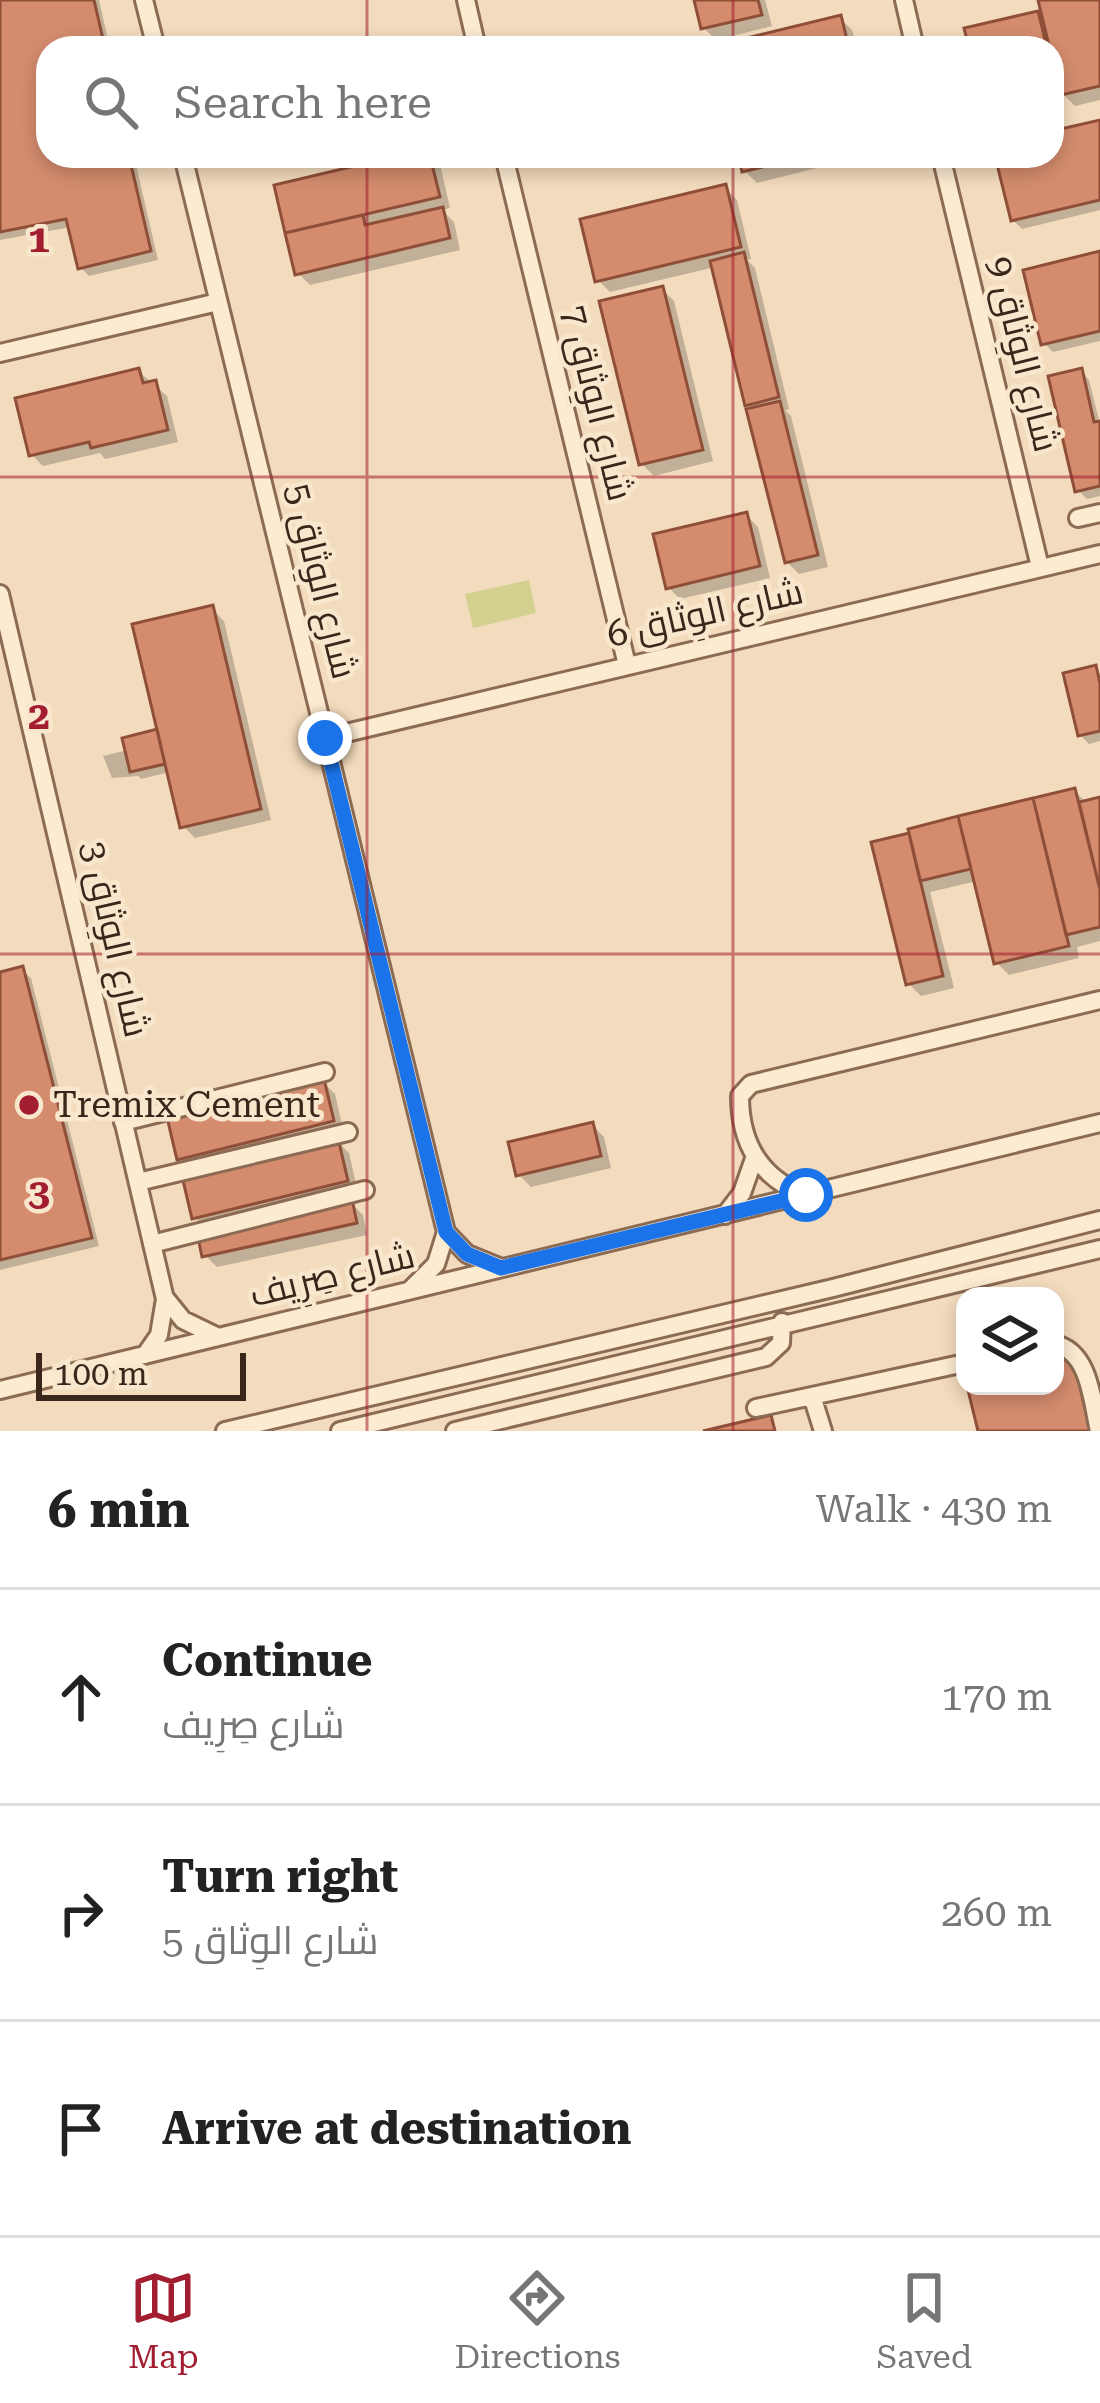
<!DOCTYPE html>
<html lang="en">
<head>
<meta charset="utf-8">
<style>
	:root { --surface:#fff; --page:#f2f2f2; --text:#222; --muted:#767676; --line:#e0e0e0; --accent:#a21d2f }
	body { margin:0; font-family:"Roboto Serif",Cairo,serif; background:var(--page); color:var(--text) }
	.controls { position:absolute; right:36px; bottom:36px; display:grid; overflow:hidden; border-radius:24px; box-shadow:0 6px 18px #0003 }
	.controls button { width:108px; height:108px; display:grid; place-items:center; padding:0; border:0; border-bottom:3px solid var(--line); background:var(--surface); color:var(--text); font:60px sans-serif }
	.scale { position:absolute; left:36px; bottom:30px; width:210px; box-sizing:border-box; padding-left:12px; border:6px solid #3a261a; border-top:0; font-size:33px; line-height:42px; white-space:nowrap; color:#3a261a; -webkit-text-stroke:9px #f9e7cd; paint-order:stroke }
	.stop { position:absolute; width:36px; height:36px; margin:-27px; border:9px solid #1a73e8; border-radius:50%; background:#fff }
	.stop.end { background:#1a73e8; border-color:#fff; box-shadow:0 3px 12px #0008 }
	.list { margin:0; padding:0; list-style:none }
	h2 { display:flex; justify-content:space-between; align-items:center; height:156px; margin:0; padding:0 48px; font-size:51px }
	h2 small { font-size:39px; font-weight:400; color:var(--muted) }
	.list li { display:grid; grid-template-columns:78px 1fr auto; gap:36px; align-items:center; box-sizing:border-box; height:216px; padding:0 48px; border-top:3px solid var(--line) }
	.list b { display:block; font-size:45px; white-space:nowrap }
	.list p { margin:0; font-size:39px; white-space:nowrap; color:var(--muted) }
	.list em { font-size:39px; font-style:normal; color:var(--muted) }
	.icon { flex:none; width:66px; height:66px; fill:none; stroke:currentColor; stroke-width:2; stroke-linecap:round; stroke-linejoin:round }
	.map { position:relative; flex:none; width:1100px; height:1431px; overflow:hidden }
	.search { position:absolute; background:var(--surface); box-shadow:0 6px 18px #0003; left:36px; right:36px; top:36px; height:132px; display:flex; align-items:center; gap:30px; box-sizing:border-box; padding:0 42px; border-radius:36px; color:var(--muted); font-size:45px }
	.sheet { height:804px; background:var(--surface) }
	nav { display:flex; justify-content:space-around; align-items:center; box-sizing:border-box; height:168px; border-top:3px solid var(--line); background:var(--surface); font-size:33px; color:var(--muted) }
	nav a { display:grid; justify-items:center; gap:6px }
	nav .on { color:var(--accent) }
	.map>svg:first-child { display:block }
	.garden { fill:#d2d190 }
	.shadow { fill:#0003 }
	.building { fill:#d58c6e; stroke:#8e4e37; stroke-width:3 }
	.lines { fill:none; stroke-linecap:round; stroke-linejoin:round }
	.minor-casing { stroke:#8c6b54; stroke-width:22 }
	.minor { stroke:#fcead1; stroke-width:16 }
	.route { stroke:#1a73e8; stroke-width:15 }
	.grid { fill:none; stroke:#a21d2f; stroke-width:3; stroke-opacity:0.55 }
	.poi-dot { fill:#a21d2f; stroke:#f9e7cd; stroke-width:4.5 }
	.labels { text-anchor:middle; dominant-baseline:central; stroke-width:9; stroke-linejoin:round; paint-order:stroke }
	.street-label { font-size:36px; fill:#3a261a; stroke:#f9e7cd }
	.poi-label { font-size:36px; fill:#3a261a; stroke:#f9e7cd; text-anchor:start }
	.grid-label { font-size:39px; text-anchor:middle; font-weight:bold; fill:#a21d2f; stroke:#f9e7cd; stroke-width:9; stroke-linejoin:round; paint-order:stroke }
</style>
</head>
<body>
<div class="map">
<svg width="1100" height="1431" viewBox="0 0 1100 1431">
	<rect width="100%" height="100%" fill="#f3dbbd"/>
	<path class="garden" d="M529,580l7,33 -63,15 -8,-34z"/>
	<path class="shadow" d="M0,0h99l11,48h-62v108h86l24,104 -69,16 -8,-8 -10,-41 -71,13z
		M697,0h68l7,26 -56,14 -12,-12z
		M1041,0h59v100l-25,6 -12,-12 -2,-9 -9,2v-39h-80l-4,-18 76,-17z
		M840,18l12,12 5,18h-139z
		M1100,123v87l-78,19 -9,-9 -15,-64h54v-22z
		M410,156h22l8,8 10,44 -8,2 12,12 6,28 -150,35 -12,-12 -20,-86z
		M741,156h124l-108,27 -12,-12z
		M725,188l12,12 14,59 -4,1 8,8 34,141 -4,1 6,6 37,151 -29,7 -12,-12 -33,-152 -6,-6 -33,-137 -105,25 -12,-12z
		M1100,254v87l-47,11 -9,-9z
		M662,289l12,12 39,160 -59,15 -12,-12z
		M138,371l29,25 11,46 -73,17 -5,-6 -57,13 -12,-12z
		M1081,371l8,9 11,44v72l-13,3 -9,-9z
		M746,515l12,12 12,51 -90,21 -12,-12z
		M212,609l12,12 47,199 -76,18 -12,-12 -13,-54 -29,7 -3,-3 -26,2 -9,-22 25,-6 28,-17z
		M1095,668l5,6v67l-11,3 -9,-9z
		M1074,791l13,12 13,-3v141l-23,6 2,11 -70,17 -12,-12 -20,-82 -47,11 24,96 -33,8 -12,-12 -34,-140z
		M22,970l9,8 68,268 -99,24v-295z
		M323,1082l12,12 9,39 -152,37 -12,-12z
		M592,1125l12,12 7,31 -80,19 -12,-12z
		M337,1141l12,12 9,39 -7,11 12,12 4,20 -150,32 -12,-12 6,-22 -16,-16z"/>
	<path class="building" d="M0,0h94l11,48h-57v108h81l22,95 -73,18 -12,-50 -66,13z
		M694,0h64l4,15 -61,14z
		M1038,0h62v86l-39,9z
		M1038,11l9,37h-78l-5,-20z
		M841,15l8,33h-143z
		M1100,120v80l-89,21 -16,-65h57v-25z
		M397,156h33l10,41 -155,36 -11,-48z
		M738,156h69l-65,16z
		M726,184l15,63 -146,35 -15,-63z
		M443,207l7,31 -155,37 -10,-42 78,-18 2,10z
		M1100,251v80l-59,14 -18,-75z
		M744,252l35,145 -34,9 -35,-145z
		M663,286l40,164 -64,15 -40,-164z
		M139,368l4,15 13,-3 12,50 -77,18 -2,-6 -60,14 -14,-58z
		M1082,368l12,54 6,-1v65l-25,6 -27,-116z
		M780,401l38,154 -33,8 -39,-154z
		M747,512l13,54 -94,23 -13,-55z
		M213,605l48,204 -81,19 -48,-204z
		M1096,665l4,19v47l-22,5 -15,-63z
		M157,729l8,35 -35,8 -8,-34z
		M1075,788l25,102v37l-34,8 -33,-137z
		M1100,797v93l-21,-88z
		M1033,798l36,148 -75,18 -36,-148z
		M958,816l13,53 -51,12 -12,-52z
		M909,833l34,143 -37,9 -35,-143z
		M23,966l69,272 -92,22v-288z
		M324,1079l10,42 -157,39 -10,-43z
		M593,1122l8,34 -85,20 -8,-34z
		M338,1138l10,43 -156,38 -10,-43z
		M352,1199l5,24 -155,34 -5,-24z
		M1073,1356l17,75h-112l-11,-45h88v-26z
		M771,1415l4,16h-72z"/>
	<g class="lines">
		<g class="minor-casing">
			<path id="minor" d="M144,0l12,48
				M466,0l11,48
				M904,0l11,48
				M183,156l263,1076 -10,32 -25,25
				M504,156l123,509
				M941,156l99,411
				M0,353l218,-51
				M1078,518l22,-5
				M0,594l165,705 -6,36 -14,20
				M325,738l775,-184
				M123,1122l202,-50
				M138,1182l210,-50
				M805,1195c-45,-17 -65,-52 -65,-99l11,-12 349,-84
				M725,1215l17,-22 13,-37
				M446,1232l21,22 32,13
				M152,1244l213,-54
				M166,1299l17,21 33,16
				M1055,1344c35,8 37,57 44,87
				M0,1390l1100,-267
				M812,1396l11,35
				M756,1408l209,-45
				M225,1431l608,-143 267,-68
				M340,1431l760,-182
				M455,1431l311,-74 15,-14 1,-21"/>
		</g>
		<use href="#minor" class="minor"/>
	</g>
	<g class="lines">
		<path class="route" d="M325,738l121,494 21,22 34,14 305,-73"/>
	</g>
	<path class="grid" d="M367,0v48M733,0v48M367,156v1275M733,156v1275M0,477h1100M0,954h1100"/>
	<circle class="poi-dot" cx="29" cy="1105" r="12"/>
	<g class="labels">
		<g class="street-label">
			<text transform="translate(1023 354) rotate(76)">شارع الوِثاق 9</text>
			<text transform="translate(597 403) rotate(76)">شارع الوِثاق 7</text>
			<text transform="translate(321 581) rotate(76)">شارع الوِثاق 5</text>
			<text transform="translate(705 613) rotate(-13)">شارع الوِثاق 6</text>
			<text transform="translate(115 939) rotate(77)">شارع الوِثاق 3</text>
			<text transform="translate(332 1275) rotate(-14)">شارع صِرِيف</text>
		</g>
		<g class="poi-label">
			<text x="53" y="1105">Tremix Cement</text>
		</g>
	</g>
	<g class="grid-label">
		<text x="39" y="252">1</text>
		<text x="39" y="729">2</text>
		<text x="39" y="1206">3</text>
	</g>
</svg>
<div class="controls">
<button><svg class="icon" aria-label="layers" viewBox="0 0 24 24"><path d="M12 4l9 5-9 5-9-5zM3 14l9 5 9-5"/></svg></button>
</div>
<div class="scale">100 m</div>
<div class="stop" style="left:806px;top:1195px"></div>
<div class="stop end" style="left:325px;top:738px"></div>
<div class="search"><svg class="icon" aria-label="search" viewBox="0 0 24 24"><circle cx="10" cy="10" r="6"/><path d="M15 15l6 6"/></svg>Search here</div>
</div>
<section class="sheet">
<h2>6 min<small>Walk · 430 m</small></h2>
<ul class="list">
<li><svg class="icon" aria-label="ahead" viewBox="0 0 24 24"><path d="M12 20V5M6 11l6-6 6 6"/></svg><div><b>Continue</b><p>شارع صِرِيف</p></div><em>170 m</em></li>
<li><svg class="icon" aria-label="right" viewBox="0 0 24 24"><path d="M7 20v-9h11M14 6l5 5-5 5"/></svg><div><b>Turn right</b><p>شارع الوِثاق 5</p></div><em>260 m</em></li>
<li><svg class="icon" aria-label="arrive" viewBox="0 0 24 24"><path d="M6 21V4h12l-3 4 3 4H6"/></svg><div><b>Arrive at destination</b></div></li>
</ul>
</section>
<nav>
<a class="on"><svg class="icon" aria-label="map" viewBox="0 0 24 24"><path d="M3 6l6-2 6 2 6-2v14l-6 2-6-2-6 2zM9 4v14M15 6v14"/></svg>Map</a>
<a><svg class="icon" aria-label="directions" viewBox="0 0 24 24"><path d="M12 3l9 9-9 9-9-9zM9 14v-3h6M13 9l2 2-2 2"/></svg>Directions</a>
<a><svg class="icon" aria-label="saved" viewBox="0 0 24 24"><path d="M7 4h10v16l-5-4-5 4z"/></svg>Saved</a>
</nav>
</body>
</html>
